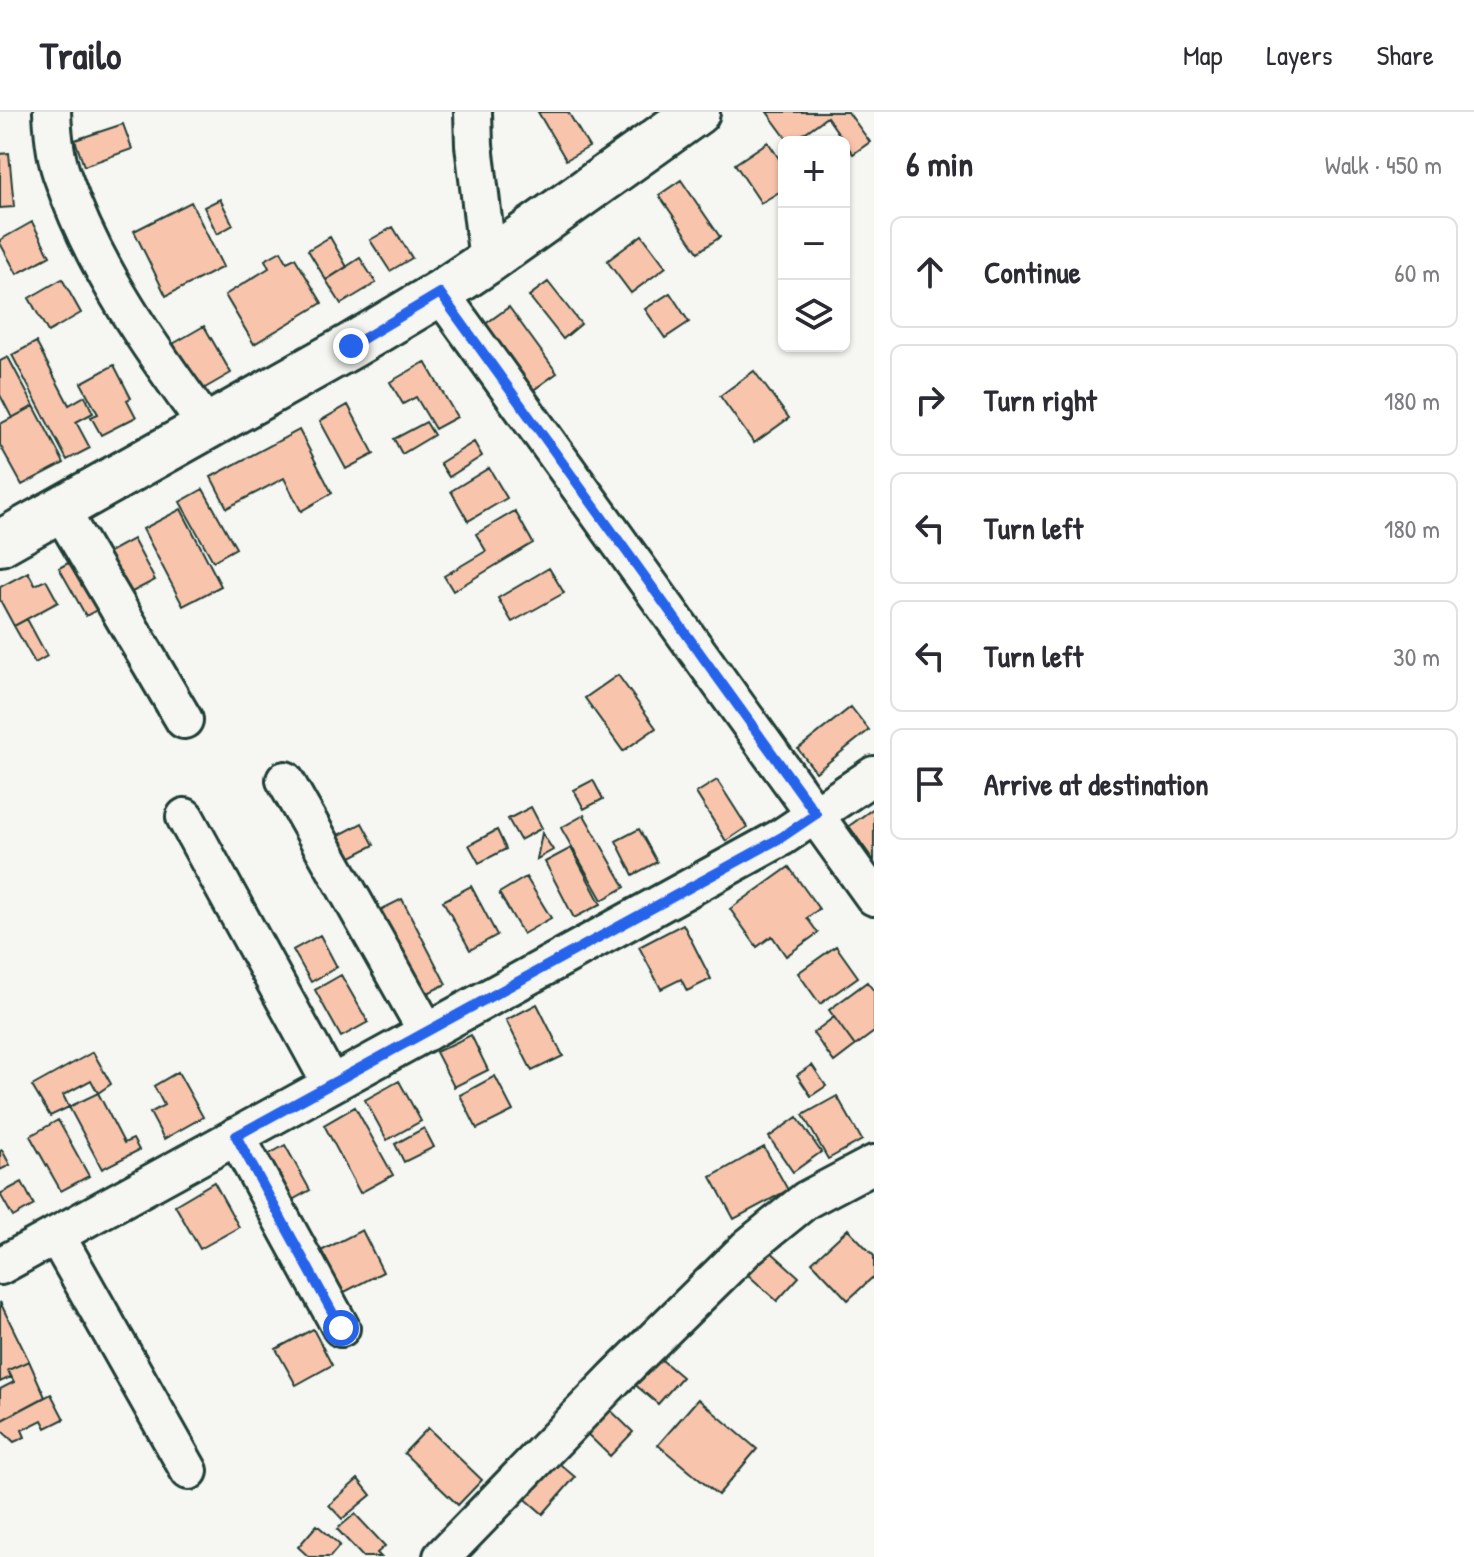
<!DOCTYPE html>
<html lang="en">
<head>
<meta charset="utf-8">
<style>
	:root { --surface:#fff; --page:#f7f7f7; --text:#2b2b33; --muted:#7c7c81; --line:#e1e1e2 }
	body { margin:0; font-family:"Patrick Hand",sans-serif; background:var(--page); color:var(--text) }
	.controls { position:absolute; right:24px; top:24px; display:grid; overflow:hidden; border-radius:12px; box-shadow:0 2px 6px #0004 }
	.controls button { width:72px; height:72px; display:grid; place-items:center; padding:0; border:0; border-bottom:2px solid var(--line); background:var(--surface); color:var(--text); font:40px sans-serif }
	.stop { position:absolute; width:24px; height:24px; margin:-18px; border:6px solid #2563eb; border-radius:50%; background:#fff }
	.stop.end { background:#2563eb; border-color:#fff; box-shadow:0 2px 8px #0008 }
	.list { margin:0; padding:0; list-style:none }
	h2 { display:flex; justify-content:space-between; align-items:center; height:104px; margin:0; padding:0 32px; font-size:34px }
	h2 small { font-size:26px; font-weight:400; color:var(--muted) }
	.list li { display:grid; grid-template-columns:52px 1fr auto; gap:24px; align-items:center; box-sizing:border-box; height:112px; margin:0 16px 16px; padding:0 16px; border:2px solid var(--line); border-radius:12px }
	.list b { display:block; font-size:30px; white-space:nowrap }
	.list em { font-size:26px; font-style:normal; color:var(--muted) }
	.icon { flex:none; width:44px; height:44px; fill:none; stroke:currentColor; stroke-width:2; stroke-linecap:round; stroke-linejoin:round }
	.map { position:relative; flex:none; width:874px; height:1445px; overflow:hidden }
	header { display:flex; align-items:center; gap:48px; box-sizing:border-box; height:112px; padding:0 40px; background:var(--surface); border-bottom:2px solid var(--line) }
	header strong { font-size:38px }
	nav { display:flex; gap:44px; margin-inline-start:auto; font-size:28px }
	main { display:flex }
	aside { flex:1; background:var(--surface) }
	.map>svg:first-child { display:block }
	.building { fill:#f9c4ac; stroke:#1f3d34; stroke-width:2 }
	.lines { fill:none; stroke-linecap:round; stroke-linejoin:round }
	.minor-casing { stroke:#1f3d34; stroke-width:42 }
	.major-casing { stroke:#1f3d34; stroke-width:50 }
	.minor { stroke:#f6f6f2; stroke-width:36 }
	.major { stroke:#f6f6f2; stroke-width:44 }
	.route { stroke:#2563eb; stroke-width:10 }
</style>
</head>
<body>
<header>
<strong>Trailo</strong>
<nav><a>Map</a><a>Layers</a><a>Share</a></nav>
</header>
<main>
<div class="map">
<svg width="874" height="1445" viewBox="0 0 874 1445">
	<rect width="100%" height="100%" fill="#f6f6f2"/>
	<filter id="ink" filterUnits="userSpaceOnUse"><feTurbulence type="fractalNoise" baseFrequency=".0125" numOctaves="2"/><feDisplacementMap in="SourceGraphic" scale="16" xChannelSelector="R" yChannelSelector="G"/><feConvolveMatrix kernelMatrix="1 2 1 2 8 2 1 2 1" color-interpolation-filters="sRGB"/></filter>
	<g filter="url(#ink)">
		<path class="building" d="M538,0h30l21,35 -23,13z
			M767,0h81l22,30 -17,12 -26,-37 -35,25h-3z
			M123,12l9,25 -48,17 -9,-26z
			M768,30l16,24v23l-23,14 -26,-39z
			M9,41l5,54 -14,1v-54z
			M681,68l39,57 -22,15 -39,-57z
			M220,87l13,26 -16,9 -13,-27z
			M191,90l32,65 -57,29 -32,-65z
			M32,110l18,34 -33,18 -17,-31v-3z
			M393,115l19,31 -22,13 -20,-31z
			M642,123l24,32 -35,26 -24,-32z
			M330,125l17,30 -21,13 -18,-30z
			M281,139l6,11 8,-4 27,45 -68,41 -29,-49 44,-27 -4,-8z
			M360,146l16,25 -35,21 -15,-24z
			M62,167l19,34 -33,19 -19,-34z
			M548,170l33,42 -18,15 -34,-43z
			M670,181l19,29 -24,16 -20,-29z
			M509,195l48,66 -25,18 -48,-66z
			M204,214l27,47 -40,23 -27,-47z
			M36,230l33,63 16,-9 8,17 -17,9 14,26 -23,12 -55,-105z
			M8,245l26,49 -22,12 -12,-23v-34z
			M425,250l32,55 -22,12 -19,-32 -13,7 -13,-22z
			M114,253l17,33 -4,2 9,17 -35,18 -10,-18 7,-3 -17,-31z
			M754,259l35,47 -35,25 -34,-47z
			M348,293l26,49 -28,15 -26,-48z
			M34,294l30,57 -42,22 -22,-40v-21z
			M426,310l8,13 -32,19 -8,-15z
			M299,318l33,63 -31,18 -17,-33 -57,30 -16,-31z
			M474,330l8,14 -33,21 -9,-14z
			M489,356l18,30 -39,23 -17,-30z
			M203,377l33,59 -23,13 -33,-59z
			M181,397l40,77 -38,20 -40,-77z
			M515,399l18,32 -80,48 -9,-15 42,-25 -10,-17z
			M133,427l22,41 -44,23 -22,-40z
			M81,444l27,48 -22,12 -27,-48z
			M549,456l15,25 -52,29 -14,-24z
			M28,460l7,13 11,-5 12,22 -44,24 -14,-26v-13z
			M27,507l20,37 -12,7 -21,-37z
			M618,563l38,53 -33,23 -38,-53z
			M851,595l18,23 -53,42 -18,-23z
			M593,668l10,19 -19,10 -10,-19z
			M717,668l30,47 -21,14 -30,-48z
			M531,695l11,21 -22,12 -12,-21z
			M874,696v53l-25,-35z
			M584,703l41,72 -23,13 -41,-72z
			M362,711l12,22 -34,18 -12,-22z
			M639,717l18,33 -24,13 -17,-34z
			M497,718l9,19 -27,14 -10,-18z
			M542,721l11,17 -16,9z
			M571,736l30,56 -27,14 -29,-56z
			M789,755l30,42 -12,9 11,15 -32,23 -14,-20 -15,11 -27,-38z
			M526,765l25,41 -28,16 -24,-41z
			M471,774l26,49 -27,15 -27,-49z
			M402,787l44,85 -32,16 -44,-85z
			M683,812l28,55 -24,12 -6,-12 -20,10 -22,-42z
			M320,823l17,32 -26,15 -18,-32z
			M836,834l22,31 -38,27 -22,-31z
			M341,863l27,47 -27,15 -26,-47z
			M867,870l7,9v41l-19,14 -26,-36z
			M537,892l26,52 -31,15 -26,-51z
			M834,905l21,29 -21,16 -21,-29z
			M471,923l17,35 -34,17 -18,-35z
			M93,940l18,32 -13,9 -7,-13 -28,15 6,12 -19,9 -18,-30z
			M812,953l14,21 -15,10 -14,-21z
			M178,960l25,45 -39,22 -14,-26 14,-8 -10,-19z
			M495,964l18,35 -36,18 -17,-34z
			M399,969l22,40 -34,19 -22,-40z
			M98,981l26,50 9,-4 6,11 -37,19 -33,-62z
			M837,984l25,44 -34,19 -25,-44z
			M355,995l38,68 -33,18 -36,-68z
			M797,1005l24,35 -28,20 -24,-35z
			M58,1008l31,56 -28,15 -31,-55z
			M424,1016l10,19 -30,15 -9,-18z
			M285,1033l25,45 -25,14 -26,-44z
			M764,1035l24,43 -54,29 -23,-42z
			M2,1038l8,15 -10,5v-19z
			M22,1070l12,23 -21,12 -13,-23z
			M214,1070l25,45 -39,22 -25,-44z
			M848,1117l26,27v20l-26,24 -36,-38z
			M362,1118l21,42 -48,25 -22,-42z
			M769,1138l30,27 -22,24 -30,-27z
			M0,1190l29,59 -21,9 3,7 -11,5z
			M313,1217l19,36 -36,20 -20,-36z
			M650,1238l32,27 -24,27 -32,-27z
			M29,1249l16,36 -45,24v-32l14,-7 -6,-12z
			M51,1282l13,25 -18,9 -4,-8 -20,10 3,7 -11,5 -14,-13v-8z
			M599,1287l34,33 -23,24 -33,-32z
			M698,1287l59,50 -39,46 -60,-50z
			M428,1316l54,52 -24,25 -54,-52z
			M547,1341l28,24 -32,37 -28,-24z
			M358,1367l13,16 -29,24 -13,-14z
			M355,1402l30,32 -8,7 4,4h-18l-26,-28z
			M317,1413l23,20 -10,12h-21l-11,-10z"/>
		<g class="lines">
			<g class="minor-casing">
				<path id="minor" d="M52,0c1,22 3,46 11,66 31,91 88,171 144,248
					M473,0l1,33 14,116
					M440,181l434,604
					M60,397l124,211
					M285,668l142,252
					M185,705l146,267
					M236,1024l105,192
					M56,1123l133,236
					M0,1154l782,-429 92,-62
					M442,1445l173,-179 133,-131 58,-47 68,-36"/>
			</g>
			<g class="major-casing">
				<path id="major" d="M0,431l351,-197 89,-53 48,-32 209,-149"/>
			</g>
			<use href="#minor" class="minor"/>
			<use href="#major" class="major"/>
		</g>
	</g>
	<g class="lines" filter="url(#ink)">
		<path class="route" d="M341,1216l-105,-192 546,-299 34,-23 -376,-521 -89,53"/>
	</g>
</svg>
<div class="controls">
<button>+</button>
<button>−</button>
<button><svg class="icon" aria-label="layers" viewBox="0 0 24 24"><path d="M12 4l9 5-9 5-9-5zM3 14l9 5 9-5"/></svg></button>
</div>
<div class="stop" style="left:341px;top:1216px"></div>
<div class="stop end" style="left:351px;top:234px"></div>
</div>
<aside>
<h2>6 min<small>Walk · 450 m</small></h2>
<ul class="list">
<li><svg class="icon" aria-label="ahead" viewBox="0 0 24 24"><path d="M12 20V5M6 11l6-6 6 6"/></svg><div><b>Continue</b></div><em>60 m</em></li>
<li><svg class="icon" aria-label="right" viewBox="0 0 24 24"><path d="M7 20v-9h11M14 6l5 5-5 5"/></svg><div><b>Turn right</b></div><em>180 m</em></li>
<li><svg class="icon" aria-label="left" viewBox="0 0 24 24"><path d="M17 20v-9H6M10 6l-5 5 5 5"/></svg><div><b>Turn left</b></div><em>180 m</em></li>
<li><svg class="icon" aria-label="left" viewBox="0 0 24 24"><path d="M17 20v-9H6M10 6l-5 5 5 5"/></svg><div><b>Turn left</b></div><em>30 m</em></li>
<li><svg class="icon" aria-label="arrive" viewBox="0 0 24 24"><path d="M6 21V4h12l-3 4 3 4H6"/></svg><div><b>Arrive at destination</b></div></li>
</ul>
</aside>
</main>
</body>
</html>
